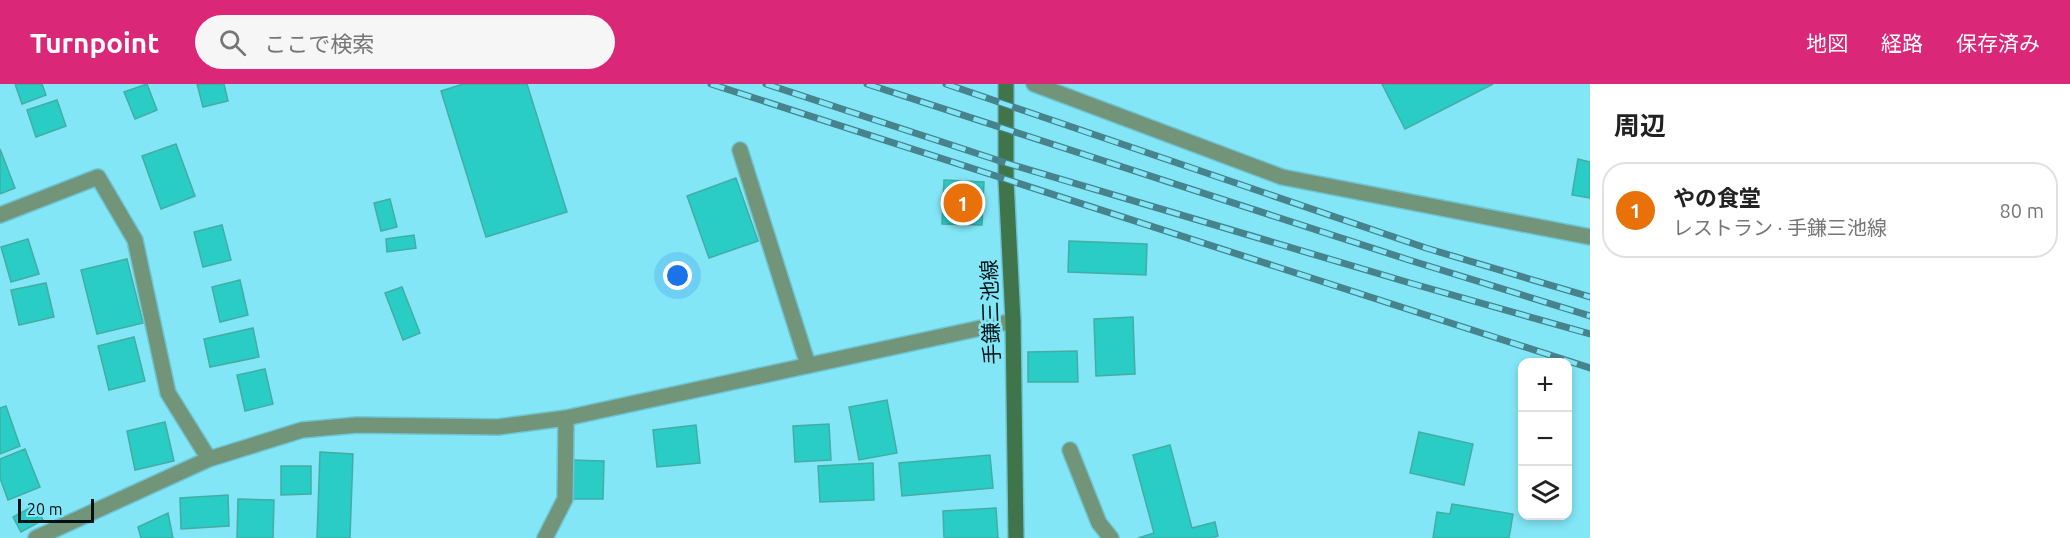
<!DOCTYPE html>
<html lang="ja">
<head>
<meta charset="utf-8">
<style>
	:root { --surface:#fff; --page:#f6f6f6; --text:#222; --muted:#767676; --line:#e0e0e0; --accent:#db2777 }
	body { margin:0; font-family:Ubuntu,"Noto Sans JP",sans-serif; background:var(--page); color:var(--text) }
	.controls { position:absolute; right:18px; bottom:18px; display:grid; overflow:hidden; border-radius:12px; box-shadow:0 3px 9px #0003 }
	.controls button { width:54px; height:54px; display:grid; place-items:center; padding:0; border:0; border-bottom:2px solid var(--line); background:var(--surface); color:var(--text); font:30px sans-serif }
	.scale { position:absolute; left:18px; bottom:15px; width:76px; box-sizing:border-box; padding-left:6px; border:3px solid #001013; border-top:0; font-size:16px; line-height:21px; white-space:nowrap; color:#001013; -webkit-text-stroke:4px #83e6f6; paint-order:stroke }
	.you { position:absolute; left:678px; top:192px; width:21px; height:21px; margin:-15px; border:4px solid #fff; border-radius:50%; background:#1a73e8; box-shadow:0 0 0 9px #1a73e833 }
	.badge { display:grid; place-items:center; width:39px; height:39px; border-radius:50%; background:var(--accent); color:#fff; font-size:20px; font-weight:700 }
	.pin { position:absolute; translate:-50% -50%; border:3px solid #fff; box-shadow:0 2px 6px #0006 }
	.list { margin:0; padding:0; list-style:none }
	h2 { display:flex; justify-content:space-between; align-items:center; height:78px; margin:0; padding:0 24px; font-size:26px }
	h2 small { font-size:20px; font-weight:400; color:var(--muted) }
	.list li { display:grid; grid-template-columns:39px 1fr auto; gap:18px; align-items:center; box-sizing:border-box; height:96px; margin:0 12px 12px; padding:0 12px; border:2px solid var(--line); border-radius:24px }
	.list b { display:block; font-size:22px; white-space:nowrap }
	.list p { margin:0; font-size:20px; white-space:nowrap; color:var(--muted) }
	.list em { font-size:20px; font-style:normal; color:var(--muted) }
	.icon { flex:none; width:33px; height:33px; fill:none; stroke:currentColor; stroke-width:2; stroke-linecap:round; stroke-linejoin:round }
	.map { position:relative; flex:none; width:1590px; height:454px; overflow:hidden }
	header { display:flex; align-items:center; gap:36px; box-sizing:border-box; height:84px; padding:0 30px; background:var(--accent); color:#fff }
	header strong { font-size:28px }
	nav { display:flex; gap:33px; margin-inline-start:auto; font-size:21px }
	.search { width:420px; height:54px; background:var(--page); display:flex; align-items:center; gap:15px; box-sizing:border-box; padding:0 21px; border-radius:33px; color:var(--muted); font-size:22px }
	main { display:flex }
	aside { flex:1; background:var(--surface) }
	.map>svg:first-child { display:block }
	.building { fill:#29cdc5; stroke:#43aca5; stroke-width:1.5 }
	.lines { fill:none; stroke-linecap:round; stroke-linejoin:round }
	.street-casing { stroke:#6ec4d2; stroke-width:18 }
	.secondary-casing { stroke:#6ec4d2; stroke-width:18 }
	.street { stroke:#729478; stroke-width:15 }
	.secondary { stroke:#40744b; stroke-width:15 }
	.rail-casing { stroke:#47838d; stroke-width:7 }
	.rail { stroke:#83e6f6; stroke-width:4.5; stroke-dasharray:14; stroke-linecap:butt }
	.labels { text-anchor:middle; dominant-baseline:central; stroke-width:5; stroke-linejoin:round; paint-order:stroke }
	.street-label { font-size:21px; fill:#001013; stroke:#83e6f6 }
</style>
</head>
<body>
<header>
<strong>Turnpoint</strong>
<div class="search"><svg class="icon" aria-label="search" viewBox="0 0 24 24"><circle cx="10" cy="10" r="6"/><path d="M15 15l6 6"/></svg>ここで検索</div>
<nav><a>地図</a><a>経路</a><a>保存済み</a></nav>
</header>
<main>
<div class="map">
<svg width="1590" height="454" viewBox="0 0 1590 454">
	<rect width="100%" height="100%" fill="#83e6f6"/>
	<path class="building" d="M15,0h27l4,11 -24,9z
		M147,0l10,26 -22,9 -11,-27z
		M197,0h27l4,17 -25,6z
		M463,0h64l40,128 -81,25 -45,-146z
		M1382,0h111l-88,45z
		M57,16l9,26 -30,11 -9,-27z
		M176,60l19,52 -34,13 -19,-53z
		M0,65l15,39 -15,6z
		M1578,75l12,3v36l-18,-3z
		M736,94l22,63 -49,17 -22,-62z
		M944,96l40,2 -2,43 -40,-1z
		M390,115l7,28 -16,4 -7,-28z
		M222,141l9,35 -28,7 -9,-35z
		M414,151l2,13 -29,4 -1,-13z
		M28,155l11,35 -28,8 -10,-35z
		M1069,157l78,3 -1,31 -78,-3z
		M127,175l16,64 -46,11 -16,-64z
		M240,196l8,35 -28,7 -8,-35z
		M46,199l8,34 -35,8 -8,-35z
		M402,203l18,46 -17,7 -18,-47z
		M1133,233l2,57 -39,2 -2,-57z
		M253,244l6,29 -49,10 -6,-28z
		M134,253l11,44 -36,9 -11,-44z
		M1077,267l1,31h-50v-30z
		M265,285l8,35 -28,7 -8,-36z
		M887,316l10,53 -38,7 -10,-53z
		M6,322l14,40 -20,8v-46z
		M165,338l9,39 -39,9 -8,-39z
		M829,340l2,36 -36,2 -2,-36z
		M696,341l4,38 -43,4 -4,-37z
		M1419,348l54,12 -9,41 -54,-12z
		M1170,361l22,83 23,-6 3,14 -7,2h-73l16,-5 -21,-78z
		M25,365l15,38 -32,13 -8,-22v-19z
		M320,368l33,2 -3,84h-33z
		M990,371l3,33 -91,8 -3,-33z
		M572,376l32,1 -1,38h-32z
		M873,379l1,37 -54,2 -2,-36z
		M281,382h30v28l-30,1z
		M228,411l1,31 -48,3 -1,-31z
		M238,415l36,1 -1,38h-36z
		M1452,420l61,10 -4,24h-76l4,-26 13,2z
		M35,421l8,15 -22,12 -8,-15z
		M996,424l2,30h-54l-1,-27z
		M168,429l5,25h-32l-3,-11z"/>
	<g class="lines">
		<g class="street-casing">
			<path id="street" d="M1034,0l248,93 308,60
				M740,66l68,215
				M0,131l98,-38 37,63 33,153 41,66
				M1070,366l29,73 12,15
				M36,454l173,-79 93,-29 55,-5 141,2 68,-9 447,-97
				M545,454l20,-39 1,-81"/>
		</g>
		<g class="secondary-casing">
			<path id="secondary" d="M1006,0v96l7,141 3,217"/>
		</g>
		<use href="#street" class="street"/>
		<use href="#secondary" class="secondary"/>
		<g class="rail-casing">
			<path id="rail" d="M711,0l879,284
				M766,0l240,79 404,120 180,51
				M867,0l542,176 181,56
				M946,0l480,164 164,49"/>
		</g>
		<use href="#rail" class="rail"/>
	</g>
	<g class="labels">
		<g class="street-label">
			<text transform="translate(990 228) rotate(-92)">手鎌三池線</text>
		</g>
	</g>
</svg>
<div class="controls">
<button>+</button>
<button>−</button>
<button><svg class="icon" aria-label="layers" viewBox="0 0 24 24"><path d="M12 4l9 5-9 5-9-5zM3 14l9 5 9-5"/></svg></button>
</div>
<div class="scale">20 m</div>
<div class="you"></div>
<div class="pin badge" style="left:963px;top:119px;background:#e8710a">1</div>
</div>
<aside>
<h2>周辺<small></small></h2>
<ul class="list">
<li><span class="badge" style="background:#e8710a">1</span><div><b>やの食堂</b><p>レストラン · 手鎌三池線</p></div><em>80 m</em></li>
</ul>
</aside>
</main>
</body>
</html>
